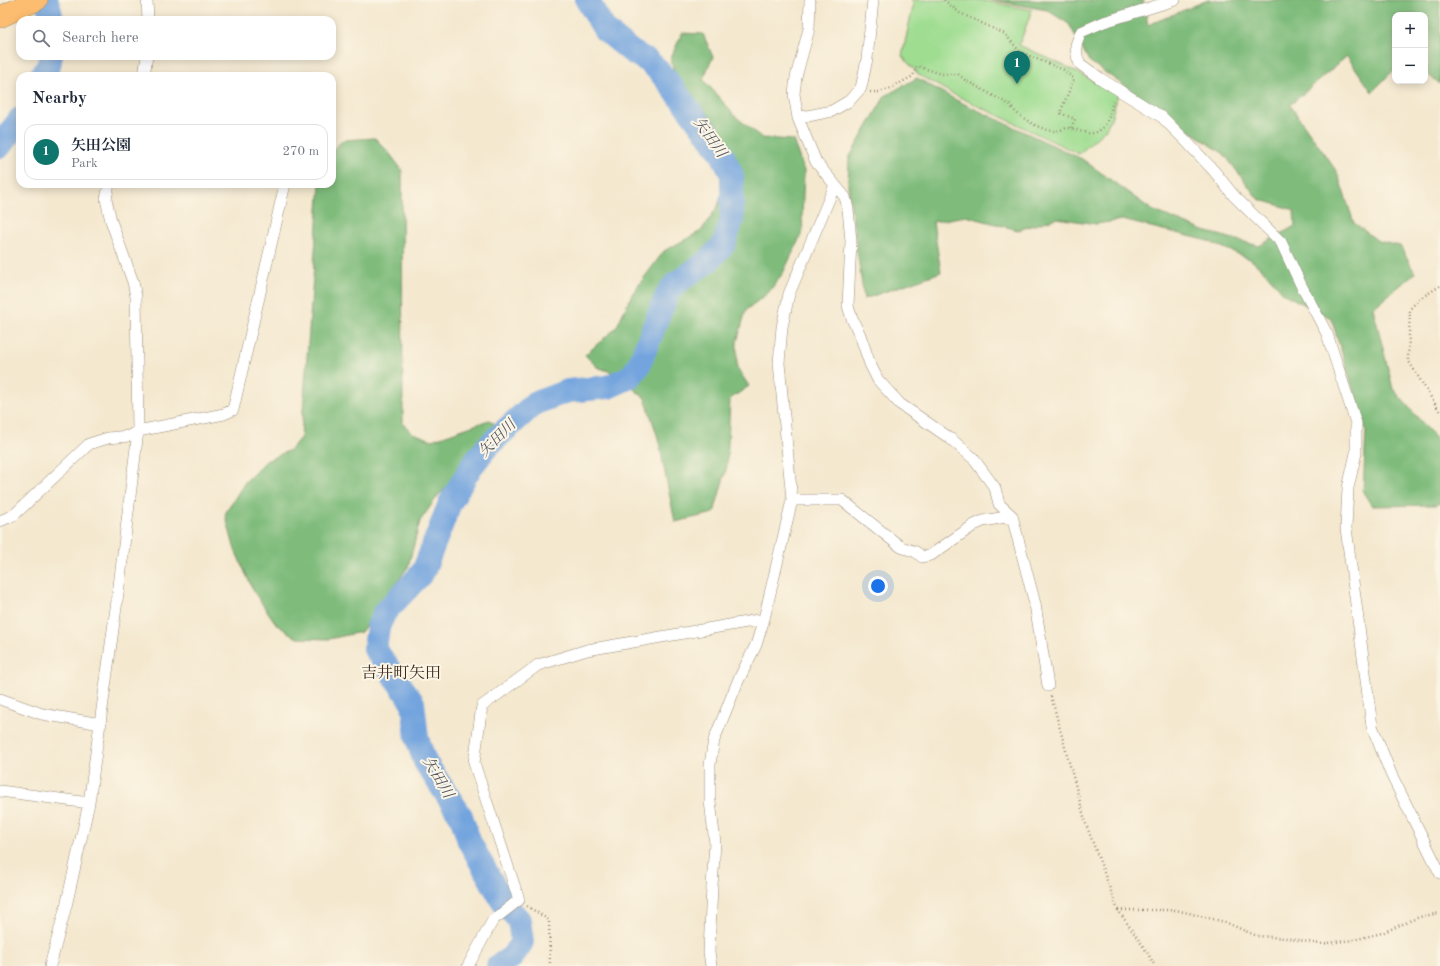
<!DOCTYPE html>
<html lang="en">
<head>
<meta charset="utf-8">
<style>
	:root { --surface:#fff; --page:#f6f6f7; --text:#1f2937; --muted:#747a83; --line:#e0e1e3; --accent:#0f766e }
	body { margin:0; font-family:"Old Standard TT","Noto Serif JP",serif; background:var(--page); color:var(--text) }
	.controls { position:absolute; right:12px; top:12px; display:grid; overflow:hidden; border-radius:8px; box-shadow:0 2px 10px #0003 }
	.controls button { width:36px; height:36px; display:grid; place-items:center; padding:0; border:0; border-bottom:1px solid var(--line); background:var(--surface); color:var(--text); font:20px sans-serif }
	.you { position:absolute; left:878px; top:586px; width:14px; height:14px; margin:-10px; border:3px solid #fff; border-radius:50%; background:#1a73e8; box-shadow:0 0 0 6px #1a73e833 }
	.badge { display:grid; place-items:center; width:26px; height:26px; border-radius:50%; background:var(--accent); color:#fff; font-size:13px; font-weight:700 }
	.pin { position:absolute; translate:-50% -33px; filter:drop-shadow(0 1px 2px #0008) }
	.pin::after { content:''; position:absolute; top:21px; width:14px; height:12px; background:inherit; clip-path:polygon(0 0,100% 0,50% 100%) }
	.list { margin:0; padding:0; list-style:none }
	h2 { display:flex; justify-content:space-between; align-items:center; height:52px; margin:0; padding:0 16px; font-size:17px }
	h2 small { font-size:13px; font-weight:400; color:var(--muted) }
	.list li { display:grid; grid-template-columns:26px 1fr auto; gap:12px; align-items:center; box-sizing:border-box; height:56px; margin:0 8px 8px; padding:0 8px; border:1px solid var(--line); border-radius:12px }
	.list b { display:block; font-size:15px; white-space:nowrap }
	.list p { margin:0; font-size:13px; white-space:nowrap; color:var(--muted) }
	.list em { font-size:13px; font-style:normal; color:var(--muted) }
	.icon { flex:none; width:22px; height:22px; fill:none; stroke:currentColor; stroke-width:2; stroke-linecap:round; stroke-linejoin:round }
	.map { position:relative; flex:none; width:1440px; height:966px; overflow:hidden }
	.search { position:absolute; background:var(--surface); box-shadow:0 2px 10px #0003; left:16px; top:16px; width:320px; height:44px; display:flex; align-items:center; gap:10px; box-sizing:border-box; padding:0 14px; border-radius:12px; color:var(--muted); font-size:15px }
	.panel { position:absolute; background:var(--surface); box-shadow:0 2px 10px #0003; left:16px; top:72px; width:320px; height:116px; border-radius:12px }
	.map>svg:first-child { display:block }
	.green { fill:#9fdd91; stroke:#6d8458 }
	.forest { fill:#7fbc7b; stroke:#5d734c }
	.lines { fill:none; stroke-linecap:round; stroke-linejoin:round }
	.river { stroke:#73a4de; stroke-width:24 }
	.street-casing { stroke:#988976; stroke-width:12 }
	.highway-casing { stroke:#988976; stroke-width:22 }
	.path { stroke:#988976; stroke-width:2.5; stroke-dasharray:1 3; stroke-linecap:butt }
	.street { stroke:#fff; stroke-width:11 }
	.highway { stroke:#fcbd6f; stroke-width:21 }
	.labels { text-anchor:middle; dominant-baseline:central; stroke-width:4; stroke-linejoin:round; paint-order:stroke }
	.water-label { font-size:15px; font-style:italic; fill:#4f5561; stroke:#fcf5e5 }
	.quarter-label { font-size:16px; fill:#3b2a1e; stroke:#fcf5e5 }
</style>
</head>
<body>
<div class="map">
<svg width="1440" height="966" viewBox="0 0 1440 966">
	<rect width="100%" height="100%" fill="#fcf5e5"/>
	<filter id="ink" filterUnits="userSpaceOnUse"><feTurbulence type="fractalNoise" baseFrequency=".025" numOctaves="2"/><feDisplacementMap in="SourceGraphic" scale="8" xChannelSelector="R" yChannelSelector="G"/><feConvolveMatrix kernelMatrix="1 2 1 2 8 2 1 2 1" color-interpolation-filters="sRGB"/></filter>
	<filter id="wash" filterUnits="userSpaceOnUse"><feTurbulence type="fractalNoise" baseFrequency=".012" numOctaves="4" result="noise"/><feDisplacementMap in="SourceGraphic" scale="16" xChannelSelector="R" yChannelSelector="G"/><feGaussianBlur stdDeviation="0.9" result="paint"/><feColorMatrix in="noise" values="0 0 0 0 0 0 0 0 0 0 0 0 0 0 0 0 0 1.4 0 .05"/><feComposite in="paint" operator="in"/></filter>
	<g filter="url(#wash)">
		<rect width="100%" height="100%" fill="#f4e8cf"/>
		<path class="green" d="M911,0h69l52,10 -13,35 48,22 51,27 -7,25 -6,11 -26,24 -128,-61 -32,-18 -17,-19 12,-54z"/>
		<path class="forest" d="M990,0h153l5,25 60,-25h232v84l-15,-12v-57h-30v54l-23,23 -25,-36 -57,49 47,67 17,51 24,18 22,5 15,27 -42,35 20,81 47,54v60l-4,2 -64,1 -9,-14 3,-61 -35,-113 -47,-24 -17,-20 -17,-15 -45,-19 -83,-20 -26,4 -39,-6 -39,12 -52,-14 -33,6 8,50 -77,27 -16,-113 1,-28 36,-62 32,-18 39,22 126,59 70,51 52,21 55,15 36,-20 -1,-16 -36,-11 -34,-45 -71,-48 -64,-45 -20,-37 -22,-14z
			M682,33l21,1 10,23 -10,22 32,37 27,22 31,2 11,31 -2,47 1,13 -20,42 -15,20 -22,17 -9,32v26l12,18 -19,13 -3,67 -13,47 -39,9 -17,-84 -13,-40 -31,-25 -17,-6 -12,-12 31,-27 16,-34 32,-43 37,-20 17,-25 13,-50 -12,-28 -45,-55 -3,-15z
			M375,138l15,16 12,16 1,254 10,9 19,7 57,-20 12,8v15l-13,18 -30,14 -21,22 -17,24 -12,46 -47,65 -32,7 -32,-1 -20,-13 -23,-33 -19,-42 -10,-36 20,-32 21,-21 24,-11 11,-13 19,-253h12v-33l11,-11z"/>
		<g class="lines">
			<path class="river" d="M45,0l4,7 3,13
				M41,76l8,-11 2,-9
				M0,146l20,-27
				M498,966l14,-9 10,-15 -3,-22 -16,-18 -34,-61 -8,-25 -36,-54 -8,-24 -4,-35 -38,-54 3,-22 7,-15 38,-40 27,-69 21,-36 16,-20 48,-44 33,-12 40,-4 22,-10 8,-10 19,-48 10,-24 8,-11 33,-23 16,-17 8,-25v-44l-11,-23 -51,-68 -13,-15 -9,-8 -16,-9 -27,-22 -18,-30"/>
		</g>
	</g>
	<g filter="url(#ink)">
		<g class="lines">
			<g class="street-casing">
				<path id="street" d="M147,0l1,20
					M810,0l-1,29 -13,48 -2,17 4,24 18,44 29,35 3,12 3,32 -3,65 4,13 8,16 10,29 8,16 22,24 51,35 22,19 22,30 4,16 13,12 23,88 13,82
					M1175,0l-71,22 -23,10 -5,13 1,11 3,8 21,15 61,38 23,23 29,31 20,25 47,46 20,43 26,49 29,89v30l-8,35 -2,40 26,198 19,48 49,99
					M144,76l3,-20
					M798,118l34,-7 17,-10 12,-13 6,-29 6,-59
					M792,500h50l59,47 15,5 6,5 9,-2 43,-30 9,-4 29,-5
					M0,521l14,-6 75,-71 19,-6 21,-2 9,-5 86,-17 9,-4 52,-226
					M0,699l42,15 59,10
					M0,791l89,12
					M50,966l17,-64 22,-99 30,-217 19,-155 -2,-134 -3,-15 -22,-61 -5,-22 3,-15
					M468,966l25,-46 26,-20 -45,-137 8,-57 56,-41 49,-15 177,-31
					M711,966l-2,-14 3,-66 3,-43 -5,-42v-37l4,-24 24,-59 18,-36 8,-26 28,-119 -13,-137 3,-36 7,-33 46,-109"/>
			</g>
			<g class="highway-casing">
				<path id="highway" d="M0,17l37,-17"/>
			</g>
			<path class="path" d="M944,0l16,13 45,21 15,18 44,18 10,9 -14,34 15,6 -4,10
				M870,92h9l10,-3 24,-13 4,-10 25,8h16l7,6 45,25c6,11 33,27 46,26 4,0 8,-3 12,-3 11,1 22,10 32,2 9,-6 11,-21 13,-31
				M1440,286l-21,13 -9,10 -2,51 32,52
				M1051,696l35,128 32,86 29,42 8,14
				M527,906l22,14 1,46
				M1118,910h58l49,12 32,14 29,2 34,6 33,-4 29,-7 37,-16 21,-4"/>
			<use href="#street" class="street"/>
			<use href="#highway" class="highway"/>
		</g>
	</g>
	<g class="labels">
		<g class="water-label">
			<text transform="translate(709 138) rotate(54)">矢田川</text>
			<text transform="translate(498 439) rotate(-45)">矢田川</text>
			<text transform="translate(437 778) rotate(59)">矢田川</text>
		</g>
		<g class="quarter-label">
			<text x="401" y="674">吉井町矢田</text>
		</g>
	</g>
</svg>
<div class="controls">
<button>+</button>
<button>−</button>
</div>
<div class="you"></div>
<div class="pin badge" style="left:1017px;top:84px">1</div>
<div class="search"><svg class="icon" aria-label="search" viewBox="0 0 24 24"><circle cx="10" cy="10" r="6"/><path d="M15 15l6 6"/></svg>Search here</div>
<section class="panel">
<h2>Nearby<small></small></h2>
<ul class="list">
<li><span class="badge">1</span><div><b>矢田公園</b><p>Park</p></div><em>270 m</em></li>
</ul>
</section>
</div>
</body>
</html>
